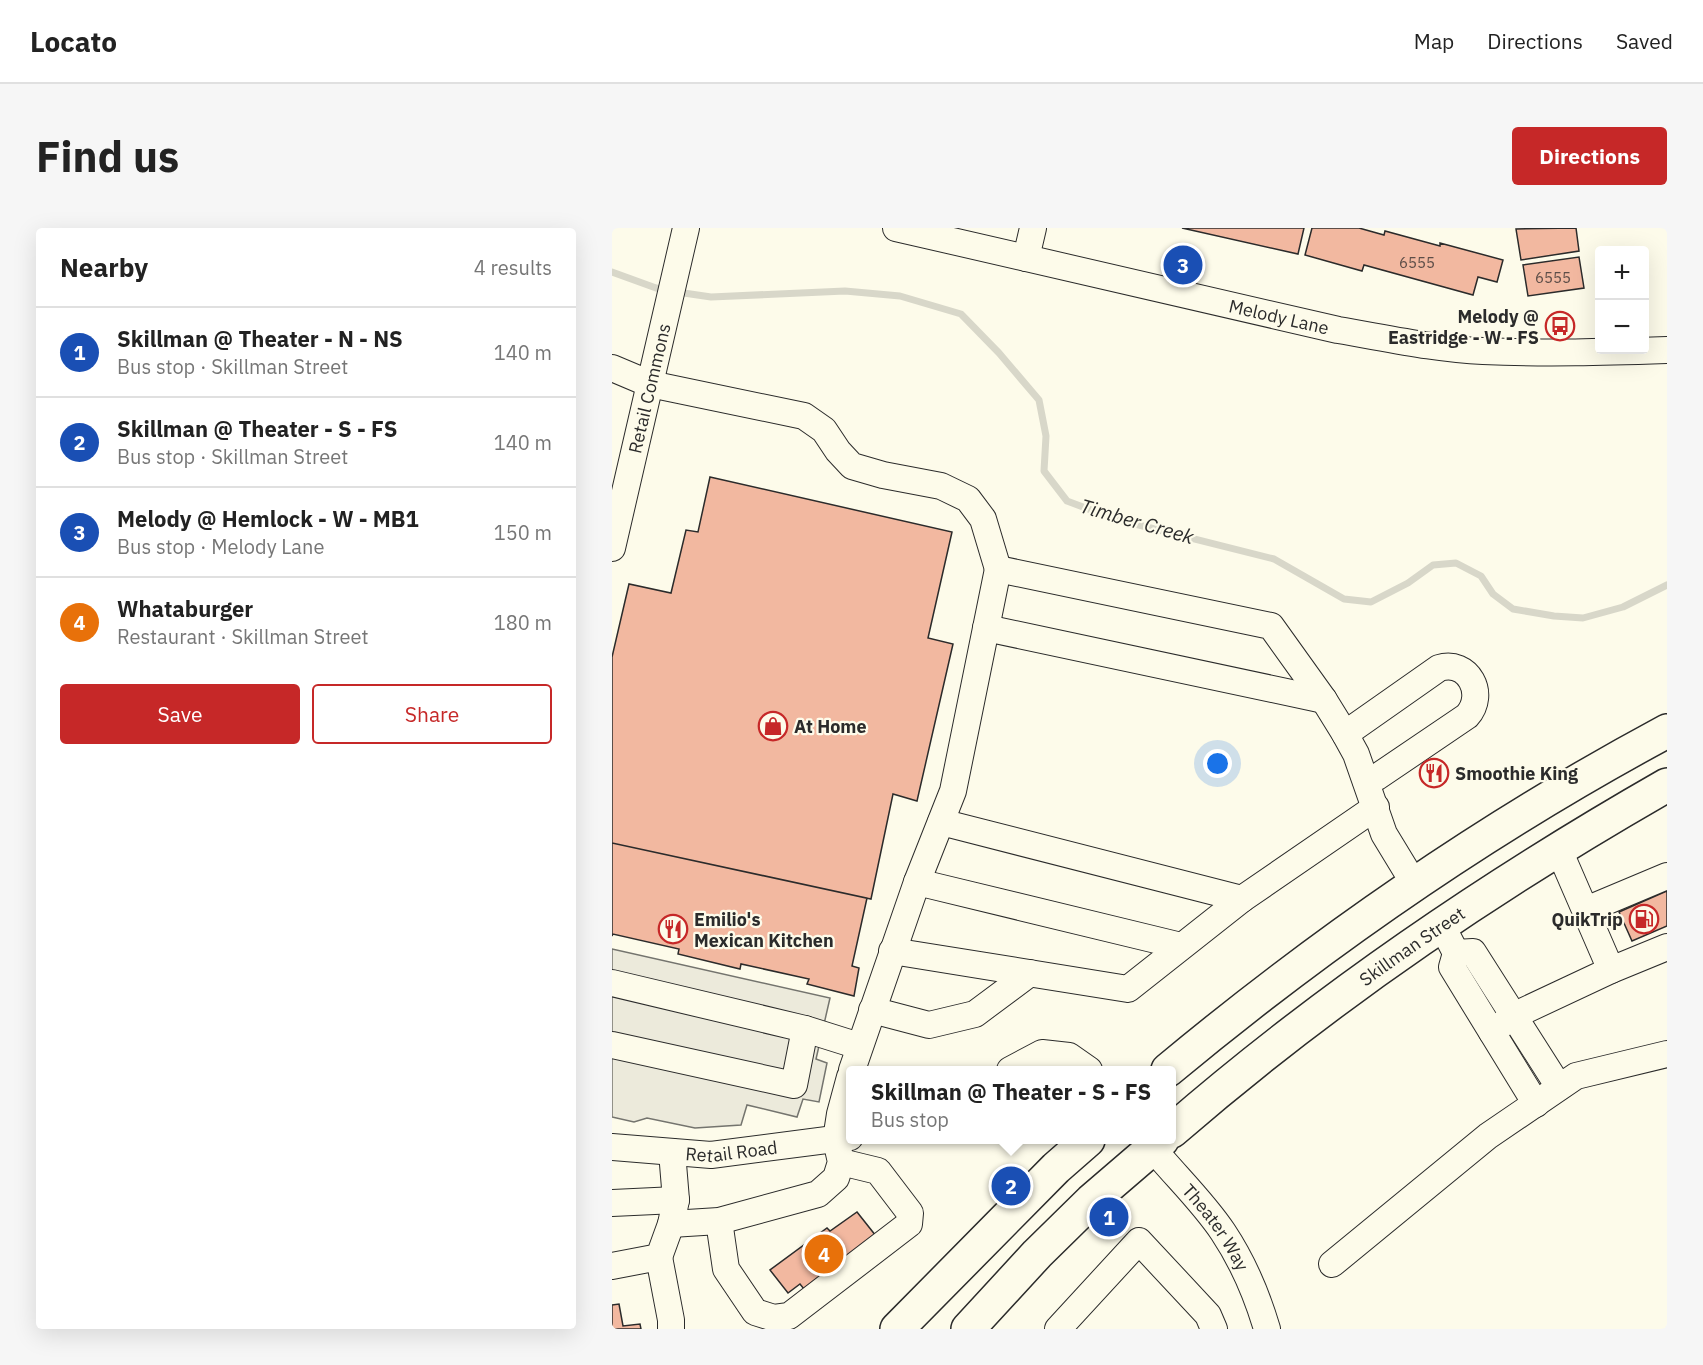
<!DOCTYPE html>
<html lang="en">
<head>
<meta charset="utf-8">
<style>
	:root { --surface:#fff; --page:#f6f6f6; --text:#222; --muted:#767676; --line:#e0e0e0; --accent:#c62828 }
	body { margin:0; font-family:"IBM Plex Sans",sans-serif; background:var(--page); color:var(--text) }
	.controls { position:absolute; right:18px; top:18px; display:grid; overflow:hidden; border-radius:6px; box-shadow:0 6px 24px #0002 }
	.controls button { width:54px; height:54px; display:grid; place-items:center; padding:0; border:0; border-bottom:2px solid var(--line); background:var(--surface); color:var(--text); font:30px sans-serif }
	.you { position:absolute; left:606px; top:536px; width:21px; height:21px; margin:-15px; border:4px solid #fff; border-radius:50%; background:#1a73e8; box-shadow:0 0 0 9px #1a73e833 }
	.badge { display:grid; place-items:center; width:39px; height:39px; border-radius:50%; background:var(--accent); color:#fff; font-size:20px; font-weight:700 }
	.pin { position:absolute; translate:-50% -50%; border:3px solid #fff; box-shadow:0 2px 6px #0006 }
	.popup { position:absolute; left:234px; top:838px; width:330px; height:78px; box-sizing:border-box; display:grid; place-content:center; border-radius:6px; background:var(--surface); filter:drop-shadow(0 2px 4px #0005); font-size:20px; white-space:nowrap; color:var(--muted) }
	.popup b { font-size:22px; color:var(--text) }
	.popup::after { content:''; position:absolute; left:50%; top:100%; margin-left:-12px; border:12px solid transparent; border-top-color:var(--surface) }
	.list { margin:0; padding:0; list-style:none }
	h2 { display:flex; justify-content:space-between; align-items:center; height:78px; margin:0; padding:0 24px; font-size:26px }
	h2 small { font-size:20px; font-weight:400; color:var(--muted) }
	.list li { display:grid; grid-template-columns:39px 1fr auto; gap:18px; align-items:center; box-sizing:border-box; height:90px; padding:0 24px; border-top:2px solid var(--line) }
	.list b { display:block; font-size:22px; white-space:nowrap }
	.list p { margin:0; font-size:20px; white-space:nowrap; color:var(--muted) }
	.list em { font-size:20px; font-style:normal; color:var(--muted) }
	.actions { display:flex; gap:12px; padding:18px 24px }
	.actions a { flex:1; padding:14px 0; border:2px solid var(--accent); border-radius:6px; text-align:center; font-size:21px; color:var(--accent) }
	.actions .main { background:var(--accent); color:#fff }
	.map { position:relative; flex:none; width:1055px; height:1101px; overflow:hidden; border-radius:6px }
	header { display:flex; align-items:center; gap:36px; box-sizing:border-box; height:84px; padding:0 30px; background:var(--surface); border-bottom:2px solid var(--line) }
	header strong { font-size:28px }
	nav { display:flex; gap:33px; margin-inline-start:auto; font-size:21px }
	.intro { display:flex; align-items:center; justify-content:space-between; box-sizing:border-box; height:144px; padding:0 36px }
	h1 { margin:0; font-size:42px }
	.button { padding:15px 27px; border-radius:6px; background:var(--accent); color:#fff; font-size:21px; font-weight:700 }
	main { display:flex; gap:36px; padding:0 36px }
	aside { flex:1; background:var(--surface); border-radius:6px; box-shadow:0 6px 24px #0002 }
	.map>svg:first-child { display:block }
	.parking { fill:#eceadb; stroke:#74746e; stroke-width:1.5 }
	.lines { fill:none; stroke-linecap:round; stroke-linejoin:round }
	.stream { stroke:#d8d7c9; stroke-width:7 }
	.building { fill:#f2b8a0; stroke:#2b2b2b; stroke-width:1.5 }
	.minor-casing { stroke:#2b2b2b; stroke-width:28 }
	.major-casing { stroke:#2b2b2b; stroke-width:36 }
	.minor { stroke:#fdfbea; stroke-width:26 }
	.major { stroke:#fdfbea; stroke-width:33 }
	.labels { text-anchor:middle; dominant-baseline:central; stroke-width:4.5; stroke-linejoin:round; paint-order:stroke }
	.number-label { font-size:15px; fill:#5d4e48 }
	.street-label { font-size:18px; fill:#2b2b2b; stroke:#fdfbea }
	.poi-label { font-size:18px; font-weight:bold; fill:#2b2b2b; stroke:#fdfbea; text-anchor:start }
	.water-label { font-size:20px; font-style:italic; fill:#2b2b2b; stroke:#fdfbea }
</style>
</head>
<body>
<header>
<strong>Locato</strong>
<nav><a>Map</a><a>Directions</a><a>Saved</a></nav>
</header>
<div class="intro"><h1>Find us</h1><a class="button">Directions</a></div>
<main>
<aside>
<h2>Nearby<small>4 results</small></h2>
<ul class="list">
<li><span class="badge" style="background:#1a4fb4">1</span><div><b>Skillman @ Theater - N - NS</b><p>Bus stop · Skillman Street</p></div><em>140 m</em></li>
<li><span class="badge" style="background:#1a4fb4">2</span><div><b>Skillman @ Theater - S - FS</b><p>Bus stop · Skillman Street</p></div><em>140 m</em></li>
<li><span class="badge" style="background:#1a4fb4">3</span><div><b>Melody @ Hemlock - W - MB1</b><p>Bus stop · Melody Lane</p></div><em>150 m</em></li>
<li><span class="badge" style="background:#e8710a">4</span><div><b>Whataburger</b><p>Restaurant · Skillman Street</p></div><em>180 m</em></li>
</ul>
<div class="actions"><a class="main">Save</a><a>Share</a></div>
</aside>
<div class="map">
<svg width="1055" height="1101" viewBox="0 0 1055 1101">
	<rect width="100%" height="100%" fill="#fdfbea"/>
	<path class="parking" d="M0,721l218,49 -14,61 11,4 -8,39 -16,-3 -6,18 -50,-12 -6,20 -46,3 -48,-10 -13,4 -22,-5z"/>
	<g class="lines">
		<path class="stream" d="M0,44l44,16 10,2
			M65,64l34,5 134,-6 55,5 61,18 38,39 40,47 7,36 -2,35 23,30 48,18 159,40 70,40 27,3 37,-19 25,-18 23,-2 25,13 12,18 20,15 41,7 29,2 40,-11 44,-22"/>
	</g>
	<path class="building" d="M570,0h122l-6,26z
		M700,0h47l25,7 1,-4 55,15v-3l63,17 -6,22 -19,-5 -5,18 -109,-30 -2,6 -57,-16z
		M964,0l3,23 -58,9 -5,-31z
		M967,29l5,31 -56,8 -5,-31z
		M98,249l242,55 -24,106 25,6 -36,157 -24,-7 -22,105 -259,-56v-186l17,-73 42,9 15,-63 12,2z
		M0,615l255,55 -15,68 7,2 -5,28 -47,-12 2,-5 -68,-15 -1,5 -62,-15 1,-5 -66,-15 -1,2z
		M1055,663v35l-35,15 -13,-29z
		M245,984l19,24 -68,58 -8,-10 -12,9 -18,-23 57,-42 3,3z
		M7,1076l4,22 17,-2 1,5h-29v-24z"/>
	<g class="lines">
		<g class="minor-casing">
			<g id="minor">
				<path id="s1" d="M284,0l442,102c48,8 97,19 145,21 62,3 123,1 184,-1"/>
				<path d="M414,30l7,-30"/>
				<path d="M0,140l38,16 154,32 20,14 14,21 14,15 31,9 58,11 27,13 15,20 15,50"/>
				<path id="s2" d="M0,320l74,-320"/>
				<path d="M374,400l338,72"/>
				<path d="M733,506l94,-66c29,-9 48,26 28,48l-90,61 -11,4"/>
				<path d="M329,594l301,77"/>
				<path d="M305,654l264,64"/>
				<path d="M974,682l81,-34"/>
				<path d="M829,696l15,29 -4,14 84,137"/>
				<path d="M280,723l236,38 114,-90 134,-92"/>
				<path d="M844,725l17,-1 86,135"/>
				<path d="M999,742l56,-23"/>
				<path d="M0,755l193,46 54,17"/>
				<path d="M260,782l57,15 46,-11 55,-41"/>
				<path d="M880,804l21,-16 98,-46 -52,-120"/>
				<path d="M0,817l182,40 11,-56"/>
				<path d="M240,842l65,-188 36,-91 45,-222 273,57 53,74 21,34 11,20 28,80 31,51"/>
				<path d="M398,842l32,-17 27,3 20,14"/>
				<path id="s3" d="M534,912c24,31 55,59 77,92 20,30 34,63 44,97"/>
				<path id="s4" d="M0,919l99,8 139,-18"/>
				<path d="M0,975l64,-3"/>
				<path d="M107,993l7,48 29,43 19,6 15,-2 120,-92 1,-11 -32,-42 -37,-9"/>
				<path d="M59,996l48,-3 99,-27 18,-16 5,-16 -5,-22 4,-26 10,-37"/>
				<path d="M47,1029l12,63v9"/>
				<path d="M720,1036l156,-128 88,-60 91,-22"/>
				<path d="M0,1038l47,-9 12,-33 5,-24 -4,-48"/>
				<path d="M446,1101l81,-88 69,74 6,14"/>
			</g>
		</g>
		<g class="major-casing">
			<g id="major">
				<path d="M556,842c154,-128 322,-244 499,-339"/>
				<path id="s5" d="M560,903c152,-132 320,-246 495,-346"/>
				<path d="M285,1101l159,-161 32,-28"/>
				<path d="M356,1101l69,-75 54,-53 71,-61"/>
			</g>
		</g>
		<use href="#minor" class="minor"/>
		<use href="#major" class="major"/>
	</g>
	<defs>
		<g id="bus-ring" transform="scale(1.5)"><circle r="9.5" fill="#fdfbea" stroke="#c62828" stroke-width="1.5"/><path d="M-5-6H5V4H4V6H2V4H-2V6H-4V4H-5ZM-3.5-4V0h7V-4ZM-3.5 1.2v1.5H-2V1.2ZM2 1.2v1.5H3.5V1.2Z" fill="#c62828"/></g>
		<g id="shop-ring" transform="scale(1.5)"><circle r="9.5" fill="#fdfbea" stroke="#c62828" stroke-width="1.5"/><path d="M-5-2.5h2.3a2.7 3.5 0 0 1 5.4 0H5L5.5 6h-11ZM-1.5-2.5h3a1.5 2.3 0 0 0-3 0Z" fill="#c62828"/></g>
		<g id="restaurant-ring" transform="scale(1.5)"><circle r="9.5" fill="#fdfbea" stroke="#c62828" stroke-width="1.5"/><path d="M-5-6h1v4h1v-4h1v4h1v-4h1v5L-1.5 .5V6h-2V.5L-5-1ZM5-6V6H3V1.5H1.5Q1.5-4 5-6Z" fill="#c62828"/></g>
		<g id="fuel-ring" transform="scale(1.5)"><circle r="9.5" fill="#fdfbea" stroke="#c62828" stroke-width="1.5"/><path d="M-5.5-6h7V0h2V4h1.3V-2.5L3-4.5l.8-.8L6-3V5H2.5V1h-1V6h-7ZM-4.2-4.7v3.2H.2V-4.7Z" fill="#c62828"/></g>
	</defs>
	<g fill-rule="evenodd">
		<use href="#bus-ring" x="948" y="98"/>
		<use href="#shop-ring" x="161" y="498"/>
		<use href="#restaurant-ring" x="822" y="545"/>
		<use href="#fuel-ring" x="1032" y="691"/>
		<use href="#restaurant-ring" x="61" y="701"/>
	</g>
	<g class="labels">
		<g class="number-label">
			<text x="805" y="34">6555</text>
			<text x="941" y="49">6555</text>
		</g>
		<g class="street-label">
			<text stroke="none"><textPath href="#s1" startOffset="393">Melody Lane</textPath></text>
			<text stroke="none"><textPath href="#s2" startOffset="164">Retail Commons</textPath></text>
			<text stroke="none"><textPath href="#s5" startOffset="303">Skillman Street</textPath></text>
			<text stroke="none"><textPath href="#s4" startOffset="120">Retail Road</textPath></text>
			<text stroke="none"><textPath href="#s3" startOffset="112">Theater Way</textPath></text>
		</g>
		<g class="poi-label">
			<text x="927" y="88" text-anchor="end">Melody @<tspan x="927" dy="21">Eastridge - W - FS</tspan></text>
			<text x="182" y="498">At Home</text>
			<text x="843" y="545">Smoothie King</text>
			<text x="82" y="691">Emilio's<tspan x="82" dy="21">Mexican Kitchen</tspan></text>
			<text x="1011" y="691" text-anchor="end">QuikTrip</text>
		</g>
		<g class="water-label">
			<text transform="translate(525 293) rotate(16)">Timber Creek</text>
		</g>
	</g>
</svg>
<div class="controls">
<button>+</button>
<button>−</button>
</div>
<div class="you"></div>
<div class="pin badge" style="left:497px;top:989px;background:#1a4fb4">1</div>
<div class="pin badge" style="left:399px;top:958px;background:#1a4fb4">2</div>
<div class="popup"><b>Skillman @ Theater - S - FS</b>Bus stop</div>
<div class="pin badge" style="left:571px;top:37px;background:#1a4fb4">3</div>
<div class="pin badge" style="left:212px;top:1026px;background:#e8710a">4</div>
</div>
</main>
</body>
</html>
